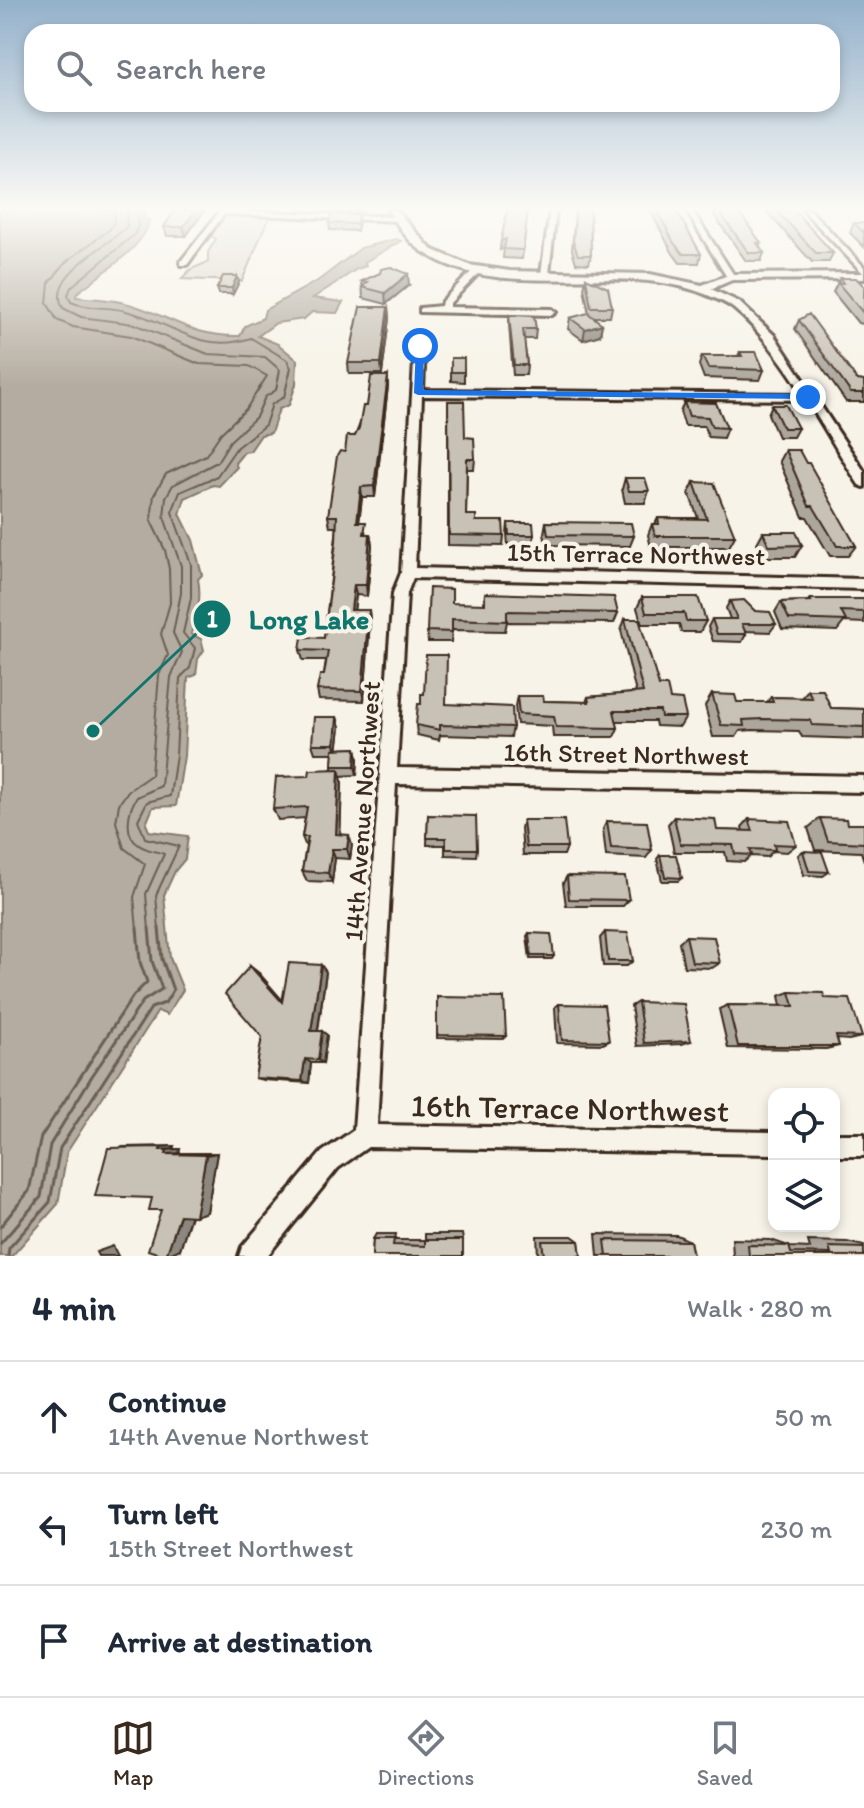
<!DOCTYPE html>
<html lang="en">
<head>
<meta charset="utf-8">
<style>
	:root { --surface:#fff; --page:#f6f6f7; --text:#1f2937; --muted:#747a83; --line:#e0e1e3; --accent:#3b2a1e }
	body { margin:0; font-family:Itim,sans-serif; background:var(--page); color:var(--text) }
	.controls { position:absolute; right:24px; bottom:24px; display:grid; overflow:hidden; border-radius:16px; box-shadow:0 4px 12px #0003 }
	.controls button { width:72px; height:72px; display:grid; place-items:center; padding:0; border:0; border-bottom:2px solid var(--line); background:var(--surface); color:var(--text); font:40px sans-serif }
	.stop { position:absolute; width:24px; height:24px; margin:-18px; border:6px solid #1a73e8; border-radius:50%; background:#fff }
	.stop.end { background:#1a73e8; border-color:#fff; box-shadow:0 2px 8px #0008 }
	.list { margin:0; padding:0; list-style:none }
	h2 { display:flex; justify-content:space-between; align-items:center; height:104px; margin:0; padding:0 32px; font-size:34px }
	h2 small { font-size:26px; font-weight:400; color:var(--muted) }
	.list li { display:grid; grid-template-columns:52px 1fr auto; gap:24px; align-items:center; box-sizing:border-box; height:112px; padding:0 32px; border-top:2px solid var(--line) }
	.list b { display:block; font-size:30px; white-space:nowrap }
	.list p { margin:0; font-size:26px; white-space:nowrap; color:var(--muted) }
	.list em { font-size:26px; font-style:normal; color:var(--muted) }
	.icon { flex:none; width:44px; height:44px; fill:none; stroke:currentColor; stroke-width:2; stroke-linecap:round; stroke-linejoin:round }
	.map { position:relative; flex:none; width:864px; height:1256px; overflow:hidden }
	.search { position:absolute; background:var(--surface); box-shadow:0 4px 12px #0003; left:24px; right:24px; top:24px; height:88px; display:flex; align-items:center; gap:20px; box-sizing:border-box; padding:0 28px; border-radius:24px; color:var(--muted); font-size:30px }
	.sheet { height:440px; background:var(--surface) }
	nav { display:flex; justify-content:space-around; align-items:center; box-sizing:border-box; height:112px; border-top:2px solid var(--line); background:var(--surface); font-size:22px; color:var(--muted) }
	nav a { display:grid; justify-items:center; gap:4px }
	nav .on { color:var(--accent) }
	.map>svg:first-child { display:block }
	.green { fill:#dbd6cb; stroke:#8b8074; stroke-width:2 }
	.water { fill:#b4aca0; stroke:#84786c; stroke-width:2 }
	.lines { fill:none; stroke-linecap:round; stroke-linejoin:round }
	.shore-far1 { stroke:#6b5e52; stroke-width:2 }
	.shore { stroke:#6b5e52; stroke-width:3 }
	.minor-casing { stroke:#3b2a1e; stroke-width:6 }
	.tertiary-casing { stroke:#3b2a1e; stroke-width:6 }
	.minor { fill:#f7f3e8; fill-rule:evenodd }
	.tertiary { fill:#f7f3e8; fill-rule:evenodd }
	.wall { fill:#aca69d; stroke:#3b2a1e; stroke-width:2 }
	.shaded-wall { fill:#8c877f; stroke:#3b2a1e; stroke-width:2 }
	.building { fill:#c8c1b6; stroke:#3b2a1e; stroke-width:2 }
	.route { fill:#1a73e8 }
	.labels { text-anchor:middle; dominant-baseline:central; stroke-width:8; stroke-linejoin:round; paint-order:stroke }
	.street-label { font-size:26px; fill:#3b2a1e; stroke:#f7f3e8 }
	.near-street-label { font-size:32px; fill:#3b2a1e; stroke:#f7f3e8 }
	.leader { fill:none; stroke:#0f766e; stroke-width:3 }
	.callout-dot { fill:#0f766e; stroke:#f7f3e8; stroke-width:3 }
	.mark-label { font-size:24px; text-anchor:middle; font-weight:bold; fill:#fff }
	.callout-label { font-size:28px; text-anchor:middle; font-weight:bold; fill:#0f766e; stroke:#f7f3e8; stroke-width:8; stroke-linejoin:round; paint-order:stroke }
</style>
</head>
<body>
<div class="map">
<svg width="864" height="1256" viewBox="0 0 864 1256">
	<rect width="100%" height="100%" fill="#f7f3e8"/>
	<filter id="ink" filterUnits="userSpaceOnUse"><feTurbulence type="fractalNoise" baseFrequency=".0125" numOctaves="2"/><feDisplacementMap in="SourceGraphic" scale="16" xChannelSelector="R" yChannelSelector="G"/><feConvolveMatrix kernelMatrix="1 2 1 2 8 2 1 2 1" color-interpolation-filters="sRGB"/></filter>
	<g filter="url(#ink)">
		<path class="green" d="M227,215l42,2 -27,64 -61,-2 10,-10 17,-7v-10l8,-13 -5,-3 10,-17z"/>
		<path class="water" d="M0,210h144v9h5c-1,27 -52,57 -72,74l-1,4c19,2 39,2 56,8 42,13 60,32 108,31l5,-10 18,-8 2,-8 54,-30 42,-32 35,-9 5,2 -36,21 1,4 -9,3 -44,29 30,4 -6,11 -25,-1 -8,7 -28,4 -18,13 20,8 19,16 -1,24 -7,21 -10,4 -8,24 -10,2 -11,16 -6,1 -9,11 2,4 -18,19 -6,-1 -28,13 -5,16 13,26 9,35 -4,4c4,20 -1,35 -7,55l10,5 3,11 -6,9 -2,16 -8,3 -4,78 -8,50 -23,1 -7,17 3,7 39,5 -3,23 -10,12 -11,24 6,63 13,32 -16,25 -9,-4 -91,141 -9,52 -46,52h-12z"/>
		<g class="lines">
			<path class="shore-far1" d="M114,210v12l-4,7 -44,33 -17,21 -2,20 10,17 16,7 58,9 68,28 50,2 18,10 -21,33 -25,24 -15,22 -40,19 -12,21 -3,26 14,29 4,19 1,34 -9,31 7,21 -9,20 -8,100 -23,16 -9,13 -3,18 8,26 21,16 -11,33 3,33
				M126,210l1,16c-19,21 -82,49 -64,82l18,9 53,7 74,30 57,3 15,13 -4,20 -11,7 -9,20 -26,24 -13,21 -44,23 -7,12 -2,20 17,49v27l-8,40 9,19 -11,25 -10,109 -24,11c-9,13 -14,38 2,48 6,5 17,6 25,9l-18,40 3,36
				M136,210l2,16 -4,9 -63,52 -3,8 3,7c18,8 37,4 55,9 47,11 73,44 125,27l36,22 4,8 -7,29 -12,7 -7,21 -28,22 -20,29 -37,16 -8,20 19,52v34l-8,35 12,15 -5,20 -10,10 -4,77 -6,41 -23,6 -9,18 7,18 34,8 -23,49 3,35"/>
			<path class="shore" d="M0,1227l29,-36 12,-54 92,-141 14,-14 -7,-20 -3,-34
				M0,1244l41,-47 9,-52 42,-69 51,-75 19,-12 -10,-28 -3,-33
				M8,1256l1,-8 41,-46 10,-54 91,-140 14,-5 8,-13 -11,-31 -3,-31"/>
			<g class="minor-casing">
				<path id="minor" d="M221,210l178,7 4,2 -4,2 -175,-7 -37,51h-6v-4z
					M550,210h6l-7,64 -4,2 -4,-2z
					M686,210h6l43,67 -1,2h-6z
					M803,210h7l54,57v7z
					M475,268l7,2 -33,34v3l103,2 4,3 -4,3 -132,-3v-4l21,-2 1,-5z
					M420,343l5,3 -2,44 385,4 5,3 -5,3 -386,-4 -7,172 449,11v10l-451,-11 -6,15 -10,175 467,8v16l-468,-8 -19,341 397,7v22l-406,-7 -30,21 -71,88h-28l3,-9 80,-95 32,-22 39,-537 8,-20 14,-227z
					M834,1134h30v22h-30z"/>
			</g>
			<g class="tertiary-casing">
				<path id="tertiary" d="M388,210h8l35,39 38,16 41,6 140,3 52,11 29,-11 133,-1v6l-132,1 -21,9 28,13 35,33 90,136v16l-5,-2c-34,-53 -78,-139 -126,-177 -6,-5 -14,-8 -21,-11 -89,-41 -208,10 -290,-46 -14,-9 -25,-27 -34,-41z"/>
			</g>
			<use href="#minor" class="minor"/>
			<use href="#tertiary" class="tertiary"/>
		</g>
		<path class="wall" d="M175,210h30l-19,26h-19l-3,-9z
			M336,210h27l-1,3 -26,-1z
			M528,210l-6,49 -19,-1 1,-10 -4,2 1,-9z
			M575,210h15l1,45 -2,9 -13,-1 -4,-13z
			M650,210h26l25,44 -2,9h-19l-8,-11z
			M716,210h21l24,33 -1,4 4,6 -3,8h-15l-32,-46z
			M765,210h27l41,43 -4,9h-17z
			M359,222l-2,9 -27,-1 -1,-7z
			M854,223h10v24l-14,-14z
			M586,278l26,29 -2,10h-18l10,7 -2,11 -17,5 -15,-11 2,-11 19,-4 -5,-26z
			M840,278l24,8v38l-6,-1 -25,-31z
			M362,281l47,4 -23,19 -23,-6z
			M239,282l-6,12h-14l-2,-6z
			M388,307l1,11 -7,56h-33l-1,-11z
			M509,315l27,14 -1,10h-11l3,26 -1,10h-13l-4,-50z
			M799,320l58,60 7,1v21h-18l-51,-73z
			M740,352l24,18 -4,10 -56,-2 -5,-13 3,-9h36z
			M451,358h13v24l-13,-1z
			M388,376v10l-13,111h-13l-3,25 8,12h3l2,11 -5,51 -11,-1 -2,15h15l1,11 -6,80 -45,-1 -2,-10 7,-15 2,-15h-23l-3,-10 24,-12 13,-111h-7l-2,-11 17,-64 10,-16 12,-30z
			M448,401l27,58 -1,10h-7l-1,46 38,21 -1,10 -55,-1z
			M684,402l43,26 -4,10 -15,-1 -4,-11h-19l-5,-14z
			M772,405l26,23 -5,9h-15l-10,-23z
			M785,450l21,13 50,83 -8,10h-18l-23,-39h-4l-24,-56z
			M625,478l24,13 -4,12h-20l-3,-14z
			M694,482l41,54 -6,11h-78l-3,-12 4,-11h3l3,-6h40l-9,-25z
			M546,522l88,14 -4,10 -84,-1 -2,-12z
			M508,523l26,12 -2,12 -24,-1 -1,-12z
			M763,532l39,13 -7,12h-32l-6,-14z
			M485,593l133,20 -4,10 -107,-1 -2,9 -53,-1 -1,12h-23l-1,-11 57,-27z
			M642,597l64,24 -6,11h-19l-2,-8h-37l-5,-16z
			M810,599h54v24l-20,-1 -7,9 -55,-2 -7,-17 6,-10 27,-1z
			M730,601l25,10 21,13 -6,8 -25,-1 1,3 -4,8 -29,-1 -5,-14 4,-8h18l-4,-11z
			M625,619l34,67 27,31 -6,10 -24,-1 -1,-5h-39l2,7 -4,9h-61l-1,-11 -35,-2 -2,-18 2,-10 27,5 42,1 2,-5 48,-4 -15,-63z
			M808,690l23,18 33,1v30l-62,-2 -3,-6 -46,-1 -13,1 -4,6h-23l-8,-31 7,-12 25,8h30l4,-5 30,1z
			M446,704l67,23 -2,10 -71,-2 -1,5 -22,-5 -1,-10z
			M337,717l3,10 -3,22 19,-1 2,10 -1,17 -17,1 2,5 -2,54 12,10 -2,14 -15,-1 -3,24 -25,-1 -5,-10 4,-24 -4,-10 3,-19 -27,2 -5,-11 36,-33 23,-7 1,-16h-18l-3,-9z
			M428,815l49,34 -1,7 -31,-1v-10h-18z
			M674,817l43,13 26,1 -1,-4 7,-8 47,26 -9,7 -14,-1 -6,6 -16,-1 -7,6 -17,-1 -2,-9h-51l-6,-28z
			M820,818l27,6h17v37l-3,-9 -46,-2 -7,-22z
			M523,820l44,27 -3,8h-41l-2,-27z
			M607,821l45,29 -6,8 -40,-2 -3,-27z
			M803,851l26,21 -6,4 -19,-1 -6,-20z
			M660,855l22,23 -4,3h-16l-5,-22z
			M567,876l62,24 -6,6h-57l-3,-23z
			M605,932l28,29 -6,5h-24l-3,-28z
			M529,933l25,23 -2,3h-22l-3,-23z
			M686,936l34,27 -8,5 -28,-1 -5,-25z
			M321,965l5,7 -8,59 9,4 -4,28h-12l-2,20 -46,-3 -8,-2 7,-41 -12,-71 32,34z
			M790,992l35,6 37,39 -13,3 -12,-1 2,7 -13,3 -98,-1 -9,-39 9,-4 53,1 -2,-10z
			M437,997l69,39 -3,3 -66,-1z
			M638,1002l53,39 -9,3 -45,2 -6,-40z
			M559,1004l50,37 -6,3 -46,-1 -2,-36z
			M174,1146l-1,3h7l-1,4h38l-10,59 -16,4 -11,33 -19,-39 -9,-12 -29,-51z
			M376,1234h20l-1,6h30v-6h37l1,6 -91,16 1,-17z
			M596,1234l81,1 13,6 3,15h-95z
			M537,1236h35l7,5 2,15h-43z
			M732,1239l39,1 18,6 1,1 20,1 -2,-7 39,1 17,4v10h-131z"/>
		<path class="shaded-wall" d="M196,210h9l-19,26 -3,-9z
			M506,239l-1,9 -5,2 1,-9z
			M408,274l1,11 -23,19 -1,-11z
			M237,276l2,6 -6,12 -1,-6z
			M388,307l1,11 -7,56 -1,-11z
			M602,324l-2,11 -17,5 2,-11z
			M388,376v10l-13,111 -1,-11z
			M361,487l1,10 -4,35 -1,-10z
			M370,534l2,11 -5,51 -1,-11z
			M354,585l2,10 -3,25 -2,-10z
			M369,610l1,11 -6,80 -2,-10z
			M337,717l3,10 -3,26 -2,-9z
			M356,748l2,10 -1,17 -2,-9z
			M339,769l3,12 -2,64 -4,-11z
			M349,835l3,10 -2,14 -3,-10z
			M332,849l3,9 -3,24 -4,-9z
			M321,965l5,7 -9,63 -6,-4z
			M250,966l9,7 30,35 -7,-6z
			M322,1031l5,4 -4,28 -5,-3z
			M305,1059l6,4 -2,20 -7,-2z
			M174,1146l-1,3 -13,1 1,-3z
			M180,1149l-1,4 -13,1 1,-4z
			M217,1153l-10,59 -12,4 11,-61z
			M192,1211l-12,38 -14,7 14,-41z
			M113,1246l5,10h-20l-2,-4z"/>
		<path class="building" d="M175,210h21l-13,17h-19z
			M507,210h21l-5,40 -19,-1 2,-10 -5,2z
			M576,210h14l1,45h-13l-5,-14z
			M657,210h19l25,44h-18l-9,-11z
			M718,210h19l24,33h-4l7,10h-15z
			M776,210h16l3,1 38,42h-17z
			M332,214l27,1 -3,9 -27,-1z
			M854,223h10v10z
			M391,267l17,7 -23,19 -23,-6 6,-5 -6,-1 18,-8 1,-4z
			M223,276h14l-5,12h-15z
			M586,278l22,10 4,19h-21z
			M840,278h16l8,8v28l-26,-31h5z
			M360,307h28l-7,56h-33z
			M588,313l14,11 -17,5 -15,-11z
			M809,314l48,66 7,1v12h-13l-52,-73z
			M509,315l25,1 2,13h-13l4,36h-13z
			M740,352h16l8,18 -56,-2 -6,-12h40z
			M451,358h13v14h-13z
			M371,376h17l-14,110 -13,1 -4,35h9l-2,12h6l-4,51h-12l-3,25h18l-7,81 -45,-1 3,-15h4l4,-24 -28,-1 2,-13 22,1 12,-97 1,-25h-9l9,-60 3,-5 5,1 2,-16h8l4,-8 4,-22h4z
			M448,401h16l1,36 9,1 1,21h-8l-1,56h10v6h27l1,15 -55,-1z
			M684,402l32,1 11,25 -15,-1 -4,-10 -19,-1z
			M772,405h14l12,23h-15z
			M785,450h14l7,13h3l47,83h-19l-24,-40h-4z
			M625,478h20l4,13h-20z
			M694,482l20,1 21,53h-80l-3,-12h7l-1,-6 49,1z
			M546,522l85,1 3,13 -86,-1z
			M508,523h25l1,12h-25z
			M763,532h33l6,13 -33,1z
			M429,588l23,1v14l33,1v-11l129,4 4,16 -111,-2v10l-55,-2v13l-25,-1z
			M642,597h56l8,24h-20l-2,-8h-38z
			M810,599h54v13l-23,-1 5,10 -57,-2 -8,-17 30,-1z
			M744,600l11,11 15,1 6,12h-34l4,10h-29l-5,-15h25l-7,-18z
			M625,619h14l20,67h8l3,13 12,1 4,17h-25l-1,-6h-46l4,17 -62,-1 -2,-11 -35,-2 -2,-18h26l1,5 45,1 -1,-5 55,-5z
			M426,655h21l-1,49 66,3 1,20 -73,-2v5l-24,-5 2,-21h3v-10h3z
			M808,690h15l8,18 33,1v18l-52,-2 -2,-5 -47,-1 -20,1 1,6 -23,-1 -9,-31 23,1 2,7h36l-2,-5 41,1z
			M314,717h23l-2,27h-23z
			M356,748l-1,18h-23l1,-17z
			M339,769l-3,65 13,1 -2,14h-15l-4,24 -26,-2 6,-34h-6l5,-30 -34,2 3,-32 33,-1 1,-6z
			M428,815l48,1 1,33h-31v-11h-19z
			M674,817l41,2 2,11 36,1 -4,-12 40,2 7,24 -22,-1 1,6 -25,-1 2,6 -17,-1 -2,-9 -53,-1z
			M820,818l26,1 1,5h17v19l-36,-2z
			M523,820h41l3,27h-41z
			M607,821l40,1 5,28 -41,-2z
			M803,851l19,1 7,20 -20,-1z
			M660,855h16l6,23 -17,-1z
			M567,876l58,1 4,23 -60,-1z
			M605,932l23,1 5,28h-25z
			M529,933l22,1 3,22h-23z
			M686,936l28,1 6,26 -28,-1z
			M289,963l32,2 -10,66h11l-4,29 -13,-1 -3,22 -47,-3 7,-41 -37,-43 25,-28 32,36z
			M790,992l33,1 2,5 25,1 12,38 -26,-1 3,10h-101l-10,-41 66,1z
			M437,997l67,1 2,38 -69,-1z
			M638,1002l46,2 7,37 -47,2z
			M559,1004l45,1 5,36 -47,-1z
			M161,1147l-1,3h7l-1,4 40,1 -11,61 -15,-1 -14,41 -18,-6 13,-40h-12l3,-12 -57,-2 13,-48z
			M373,1239h21l-1,6 32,1v-6h38v16h-91z
			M605,1240l85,1 3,15h-86z
			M542,1241h37l2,15h-37z
			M748,1245l41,1 2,7 40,1 -2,-7 35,1v8h-115z"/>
	</g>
	<linearGradient id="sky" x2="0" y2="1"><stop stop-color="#93b1cb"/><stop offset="0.54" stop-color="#fbfaf5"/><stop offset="1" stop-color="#fbfaf5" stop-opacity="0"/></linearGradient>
	<rect width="864" height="386" fill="url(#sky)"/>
	<path class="route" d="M420,344l4,2 -1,44 385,4 5,3 -5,2 -390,-4 -4,-2 2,-47z"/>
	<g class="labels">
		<g class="street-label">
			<text transform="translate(636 554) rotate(1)">15th Terrace Northwest</text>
			<text transform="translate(626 754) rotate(1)">16th Street Northwest</text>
			<text transform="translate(362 811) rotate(-86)">14th Avenue Northwest</text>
		</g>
		<g class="near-street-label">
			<text transform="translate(570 1108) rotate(1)">16th Terrace Northwest</text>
		</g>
	</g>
	<path class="leader" d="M93 731L212 619"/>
	<g class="callout-dot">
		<circle cx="93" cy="731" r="8"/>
		<circle cx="212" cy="619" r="20"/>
	</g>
	<g class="mark-label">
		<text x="212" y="627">1</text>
	</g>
	<g class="callout-label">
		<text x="309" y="629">Long Lake</text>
	</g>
</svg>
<div class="controls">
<button><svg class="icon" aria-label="locate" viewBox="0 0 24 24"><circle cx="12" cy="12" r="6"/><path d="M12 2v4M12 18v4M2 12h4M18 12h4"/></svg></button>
<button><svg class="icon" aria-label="layers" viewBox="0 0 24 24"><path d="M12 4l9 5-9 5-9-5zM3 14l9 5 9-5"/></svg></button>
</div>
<div class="stop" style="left:420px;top:346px"></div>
<div class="stop end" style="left:808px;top:397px"></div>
<div class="search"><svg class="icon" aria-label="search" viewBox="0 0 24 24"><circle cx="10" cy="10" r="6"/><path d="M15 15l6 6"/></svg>Search here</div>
</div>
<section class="sheet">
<h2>4 min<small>Walk · 280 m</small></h2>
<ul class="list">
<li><svg class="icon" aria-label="ahead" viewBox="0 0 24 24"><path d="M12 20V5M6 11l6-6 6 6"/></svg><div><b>Continue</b><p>14th Avenue Northwest</p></div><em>50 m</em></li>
<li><svg class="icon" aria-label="left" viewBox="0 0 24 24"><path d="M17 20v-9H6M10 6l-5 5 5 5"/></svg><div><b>Turn left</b><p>15th Street Northwest</p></div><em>230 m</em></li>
<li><svg class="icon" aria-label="arrive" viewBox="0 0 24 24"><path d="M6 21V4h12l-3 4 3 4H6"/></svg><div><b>Arrive at destination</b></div></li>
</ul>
</section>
<nav>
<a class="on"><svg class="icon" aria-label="map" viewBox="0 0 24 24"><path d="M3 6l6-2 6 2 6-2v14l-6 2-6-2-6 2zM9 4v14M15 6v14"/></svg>Map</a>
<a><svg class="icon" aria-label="directions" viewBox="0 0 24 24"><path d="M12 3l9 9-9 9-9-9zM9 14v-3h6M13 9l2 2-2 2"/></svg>Directions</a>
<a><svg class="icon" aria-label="saved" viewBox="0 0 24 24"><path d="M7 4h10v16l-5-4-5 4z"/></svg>Saved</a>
</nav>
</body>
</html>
